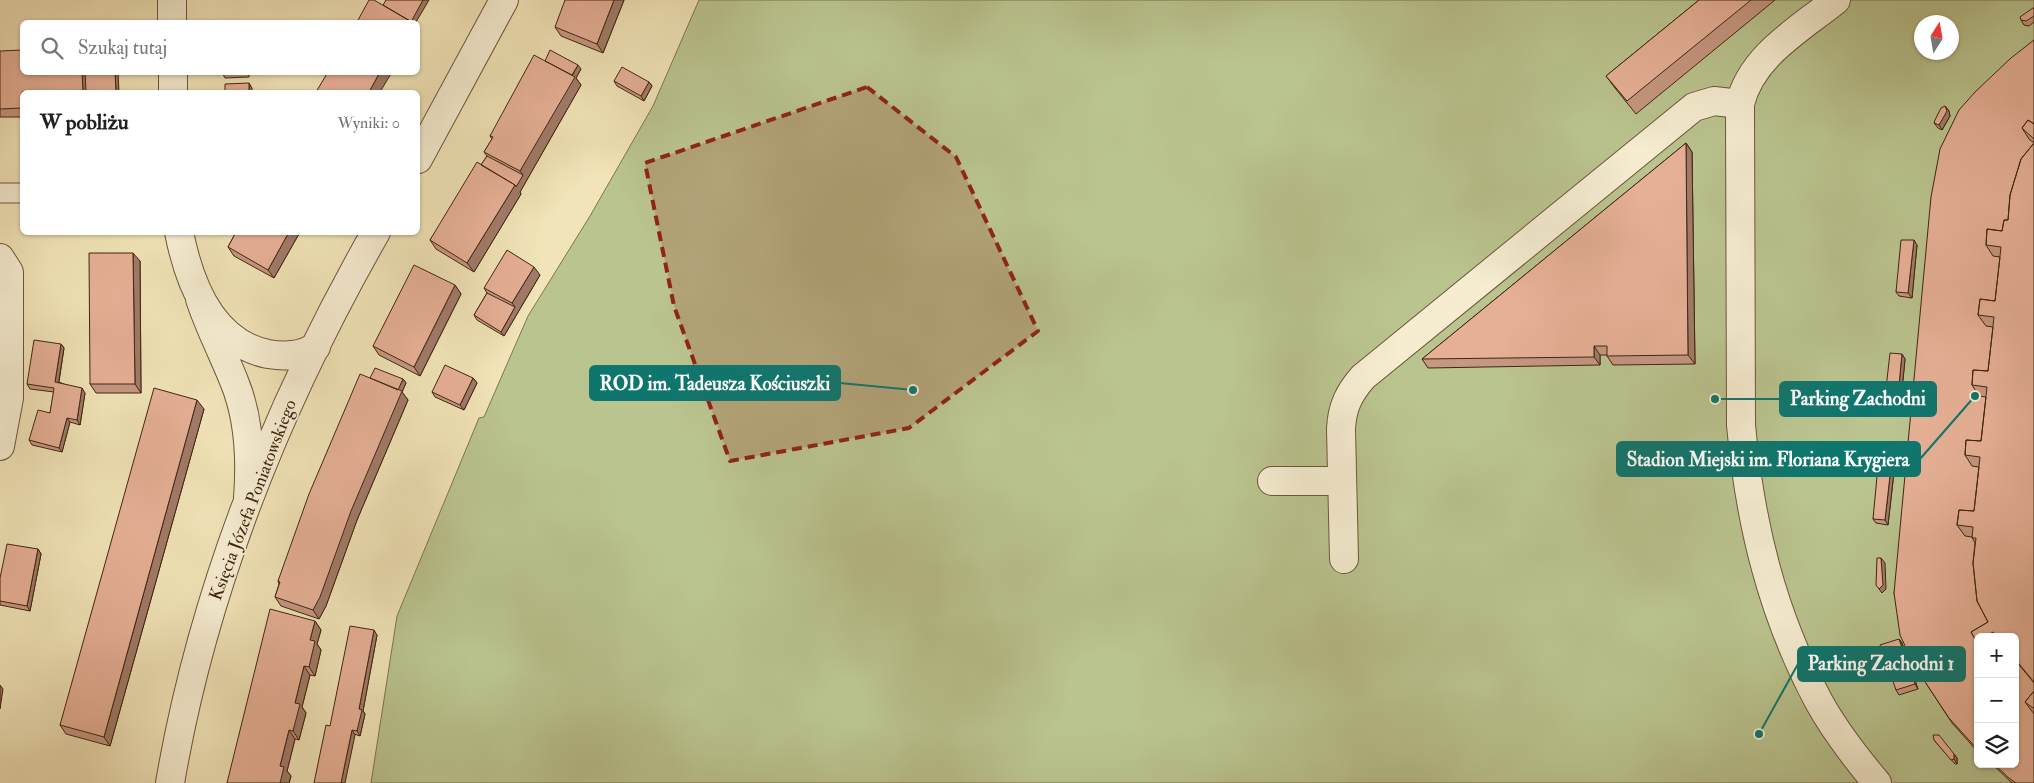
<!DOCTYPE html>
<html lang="pl">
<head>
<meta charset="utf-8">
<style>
	:root { --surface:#fff; --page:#f6f6f6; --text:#202124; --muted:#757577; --line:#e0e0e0 }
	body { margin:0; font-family:"IM FELL Double Pica",serif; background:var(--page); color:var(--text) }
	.controls { position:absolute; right:15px; bottom:15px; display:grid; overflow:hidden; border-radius:8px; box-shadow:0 1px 4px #0004 }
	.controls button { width:45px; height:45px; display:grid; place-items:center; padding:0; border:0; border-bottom:1px solid var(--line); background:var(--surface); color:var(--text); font:25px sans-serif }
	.compass { position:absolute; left:1914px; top:15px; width:45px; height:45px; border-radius:50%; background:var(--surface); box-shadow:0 1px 4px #0004; rotate:11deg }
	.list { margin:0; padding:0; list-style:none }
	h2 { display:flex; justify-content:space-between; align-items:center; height:65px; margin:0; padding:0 20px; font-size:21px }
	h2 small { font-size:16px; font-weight:400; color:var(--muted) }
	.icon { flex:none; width:28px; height:28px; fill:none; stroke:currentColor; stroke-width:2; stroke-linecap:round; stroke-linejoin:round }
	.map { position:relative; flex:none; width:2034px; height:783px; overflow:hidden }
	.search { position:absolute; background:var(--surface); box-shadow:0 1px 4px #0004; left:20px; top:20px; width:400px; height:55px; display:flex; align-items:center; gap:12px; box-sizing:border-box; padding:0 18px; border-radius:8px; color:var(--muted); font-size:19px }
	.panel { position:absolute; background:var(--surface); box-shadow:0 1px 4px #0004; left:20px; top:90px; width:400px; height:145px; border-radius:8px }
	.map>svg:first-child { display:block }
	.green { fill:#bac48f; stroke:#7d7550; fill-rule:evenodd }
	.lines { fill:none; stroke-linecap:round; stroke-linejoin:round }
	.service-casing { stroke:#6c563a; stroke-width:21 }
	.minor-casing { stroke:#6c563a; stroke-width:30 }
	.tertiary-casing { stroke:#6c563a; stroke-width:30 }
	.service { stroke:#f6edd1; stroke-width:19 }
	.minor { stroke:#f6edd1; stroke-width:28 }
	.tertiary { stroke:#f6edd1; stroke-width:28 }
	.wall { fill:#c69781; stroke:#402610 }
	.shaded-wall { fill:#a17b69; stroke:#402610 }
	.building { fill:#e6b096; stroke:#402610 }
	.marked { fill:#8f2418; fill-opacity:0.2; stroke:#8f2418; stroke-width:4; stroke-dasharray:10 6; stroke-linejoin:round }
	.labels { text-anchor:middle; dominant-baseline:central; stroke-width:4; stroke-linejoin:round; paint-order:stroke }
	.street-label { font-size:18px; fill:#402610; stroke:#f6edd1 }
	.leader { fill:none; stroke:#0f766e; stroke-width:2 }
	.callout-dot { fill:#0f766e; stroke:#f6edd1; stroke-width:2 }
	.callout { fill:#0f766e; stroke:#0f766e; stroke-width:2 }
	.callout-label { font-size:19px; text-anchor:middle; font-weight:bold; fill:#fff }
</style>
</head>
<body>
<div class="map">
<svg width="2034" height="783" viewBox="0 0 2034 783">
	<rect width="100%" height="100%" fill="#f1e4b8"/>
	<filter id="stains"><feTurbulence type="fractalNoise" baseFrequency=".004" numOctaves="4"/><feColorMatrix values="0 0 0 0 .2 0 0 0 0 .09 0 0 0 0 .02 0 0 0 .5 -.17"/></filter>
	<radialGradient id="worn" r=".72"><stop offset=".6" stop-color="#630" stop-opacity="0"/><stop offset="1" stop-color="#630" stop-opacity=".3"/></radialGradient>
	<path class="green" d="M699,0h1335v783h-1663l26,-167 82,-198 5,-1 44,-101 62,-100 63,-110zM1922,22h30v30h-30zM1978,637h37v127h-37z"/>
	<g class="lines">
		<g class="service-casing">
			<path id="service" d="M0,193h22"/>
		</g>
		<g class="minor-casing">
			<path id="minor" d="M172,0v22
				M1836,0c-36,29 -85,56 -96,104l1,321c9,99 31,189 78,277 16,29 37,56 58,81
				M173,72v20
				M179,232c10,51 33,111 89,122 18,3 32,2 48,-7
				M0,258l9,14v126l-9,48
				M200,299c9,28 23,54 34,82 15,36 17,78 14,117
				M1272,481h69
				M1344,559l-3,-130c1,-22 8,-36 22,-52l331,-270 20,-6 26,3"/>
		</g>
		<g class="tertiary-casing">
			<path id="tertiary" d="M418,159l86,-159
				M170,783c33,-193 109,-381 206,-551"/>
		</g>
		<use href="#service" class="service"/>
		<use href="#minor" class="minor"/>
		<use href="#tertiary" class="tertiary"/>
	</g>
	<path class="wall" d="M624,0l-21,53 -42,-17 -6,-9z
		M1699,0h76l-139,114 -21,-26 -9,-12z
		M2034,8v14l-5,4 -5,-1 -3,-5z
		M2034,40v743h-22l-20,-19h23v-127h-37v115l-26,-29 -38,-58 -20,-72z
		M0,51l22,41v25h-22z
		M545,61l36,8 -5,9 5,7 -61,107 1,2 -47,78 -38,-23 -6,-9 57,-84 -3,-4 8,-13 -2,-3z
		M222,72h27v5l-24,1z
		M614,81l35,1 3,4 -8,15 -27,-15z
		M1945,106l4,5 1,5 -8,14 -4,-2 -4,-5z
		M1686,143l6,9 3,212 -82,1 -6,-9v-1h-7v10l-172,3 -6,-9z
		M236,232h64l-26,46 -40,-22 -6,-9z
		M1917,245l-5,53 -13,-2 -3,-4z
		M140,261l1,132h-45l-6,-9z
		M540,275l-36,61 -27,-16 -3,-5 13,-22 -3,-5z
		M455,285l6,9 -41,82 -41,-21 -6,-9z
		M61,344l3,4 -5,34 26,11 -5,32 -10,-3 -8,30 -30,-7 -3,-5 21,-27 4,-21 -24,-3 -3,-5z
		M1902,354l3,5 -5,52 -12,-1 -4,-4z
		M370,378l33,1 3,4 -4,9 6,8 -51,120 -31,86 -7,13 -38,-13 -6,-9 4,-13 -1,-3z
		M473,378l4,5 -13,27 -29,-13 -3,-5z
		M204,409l-94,337 -44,-12 -6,-9z
		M1894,472l-6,53 -12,-2 -3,-4z
		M38,549l3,5 -11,57 -30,-6v-27z
		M315,621l6,9 -4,14 4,6 -6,26 -5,-1 -8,32 4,6 -7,27 -4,-1 -8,32 4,5 -2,7h-62z
		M377,635l-14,76 2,3 -5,22 -30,-10z
		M1899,639l3,4 16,46 -19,6 -3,-5z
		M1934,740l20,14 3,4v6h-2z"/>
	<path class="shaded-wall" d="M423,0h6l-13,22h-7z
		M614,0h10l-21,53 -6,-9z
		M578,65l3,4 -5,9 5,7 -61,107 1,2 -47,78 -7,-9 48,-78 8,-10 -3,-4z
		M82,72h6l1,20h-6z
		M115,72h3l1,20h-3z
		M380,72h12l-12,20h-11z
		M649,82l3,4 -8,15 -3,-5z
		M249,83l3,5v4h-3z
		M1945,106l4,5 1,5 -8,14 -3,-5z
		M1686,143l6,9 3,212 -7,-9z
		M289,232h11l-26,46 -6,-8z
		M1914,240l3,5 -5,53 -4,-5z
		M133,253l7,8 1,132 -6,-9z
		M534,267l6,8 -36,61 -3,-4 14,-25 -3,-4z
		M455,285l6,9 -41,82 -6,-9z
		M61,344l3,4 -6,38 -3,-4z
		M1594,346l6,9v10l-6,-8z
		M1902,354l3,5 -5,52 -3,-5z
		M473,378l4,5 -13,27 -4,-5z
		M403,379l3,4 -4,9 6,8 -51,120 -31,86 -7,13 -6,-9 83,-218z
		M82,388l3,5 -5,32 -3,-5z
		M197,400l7,9 -94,337 -6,-9z
		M67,418l3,4 -8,30 -3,-4z
		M1891,467l3,5 -6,53 -3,-5z
		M38,549l3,5 -11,57 -3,-5z
		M1881,558l4,5 1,26 -4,4 -3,-4z
		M315,621l6,9 -4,14 4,6 -6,26 -6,-9 1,-27z
		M374,630l3,5 -14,76 2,3 -5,22 -3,-5 2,-22z
		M1899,639l3,4 16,46 -3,-5z
		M304,666l6,9 -8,32 4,6 -7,27 -6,-9 2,-28z
		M0,685l3,4 -3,20z
		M289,730l6,9 -8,32 4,5 -2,7h-9v-17z
		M352,730l3,5 -10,48h-4z
		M1954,754l3,4v6l-3,-5z"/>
	<path class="building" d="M369,0h5l36,21 -1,1h-52z
		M386,0h37l-12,22 -1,-1 -27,-16z
		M565,0h49l-17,44 -42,-17z
		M1699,0h52l-124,101 -21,-25z
		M2033,8h1v8l-8,5 -5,-1 -1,-3z
		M2034,40v84l-6,-4 -6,8 7,11 5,4 -13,16 -11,36 -2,25h-4l-2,11 -15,-2 -1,16 7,11 7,1 -5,44 -15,-2 -2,16 8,11 7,1 -5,44 -15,-1 -1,15 7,11 7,1 -5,44 -15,-1 -1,15 7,11 7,1 -5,44 -15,-1 -2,15 8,11 7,1 3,6 -2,20 4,38 11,21 -17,10 7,12v106l-29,-32 -35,-53 -14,-30 -6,-42 37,-396 9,-48 19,-39 17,-19 35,-33z
		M22,50v22h60l1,20h-61v16l-22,1v-58z
		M550,50l28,15 -6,10 -27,-14z
		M534,55l41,22 -55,94 -36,-19 9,-15 -3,-1z
		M622,67l27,15 -8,14 -27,-15z
		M85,72h30l1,20h-30z
		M222,72h24v1h-24z
		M328,72h52l-11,20h-53z
		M249,83v9h-24v-8z
		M1945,106l2,5 -8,14 -5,-2 1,-3 6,-12z
		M2028,120l6,4v15l-12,-11z
		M1686,143l2,212 -81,1v-10h-13v11l-172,2z
		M2034,143v539l-19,-23v-22h-18l-4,-5 -9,5h-6v3l-2,1 -5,-9 17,-10 -11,-21 -4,-38 3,-25h-4l1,-11 -16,-2 2,-15 15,1 6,-54 -15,-2 1,-15 15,1 6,-54 -15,-2 1,-15 15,1 6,-54 -16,-2 2,-16 15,2 6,-54 -15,-2 1,-16 15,2 2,-11h4l2,-25 11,-36z
		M487,156l36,19 -7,12 -1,-2 -34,-20z
		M477,162l38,23 -48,78 -37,-23z
		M236,232h53l-21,38 -40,-23z
		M1901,240h13l-6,53 -12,-1z
		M507,250l27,17 -22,36 -28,-15z
		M89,253h44l2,131h-45z
		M414,265l41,20 -41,82 -41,-21z
		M487,293l28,14 -14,25 -27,-17z
		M34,340l27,4 -6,38 27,6 -5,32 -10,-2 -8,30 -30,-8 9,-30 12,3 4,-25 -27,-4z
		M1890,353l12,1 -5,52h-13z
		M445,365l28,13 -13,27 -28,-13z
		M375,368l28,11 -5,11 -28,-12z
		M360,374l42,17 -51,120 -31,86 -7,13 -38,-13 5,-15 -2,-1 31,-87z
		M154,388l43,12 -93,337 -44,-12z
		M1878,466l13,1 -6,53 -12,-1z
		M7,544l31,5 -11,57 -27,-5v-23z
		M1877,558h4l2,27 -4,4 -3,-4z
		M270,609l45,12 -5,19 5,1 -6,26 -5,-1 -9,37 5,1 -7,27 -4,-1 -9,36 4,1 -4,16h-53z
		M350,626l24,4 -15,79 3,1 -5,21 -5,-1 -11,53h-27l12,-58 4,1z
		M1899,639l16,45 -19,6 -16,-45z
		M2015,660l19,23v8l-9,11 9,12v69h-18l-7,-5 -15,-14h21z
		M2034,691v16l-1,1 -8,-6z
		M1933,735h6l15,19v5l-3,1 -17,-20z"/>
	<path class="marked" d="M867,87l89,70 82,174 -129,97 -179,33 -56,-155 -29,-143z"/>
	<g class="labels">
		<g class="street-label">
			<text transform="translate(253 500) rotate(-69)">Księcia Józefa Poniatowskiego</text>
		</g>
	</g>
	<path class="leader" d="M913 390L840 383M1715 399L1780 399M1975 396L1920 459M1759 734L1798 664"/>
	<g class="callout-dot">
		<circle cx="913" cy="390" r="5"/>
		<circle cx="1715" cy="399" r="5"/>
		<circle cx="1975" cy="396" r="5"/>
		<circle cx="1759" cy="734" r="5"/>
	</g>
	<g class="callout">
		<rect x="590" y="366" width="250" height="34" rx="5"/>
		<rect x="1780" y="382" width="156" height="34" rx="5"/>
		<rect x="1617" y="442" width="303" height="34" rx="5"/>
		<rect x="1798" y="647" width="167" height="34" rx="5"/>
	</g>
	<g class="callout-label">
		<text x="715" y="390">ROD im. Tadeusza Kościuszki</text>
		<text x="1858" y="405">Parking Zachodni</text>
		<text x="1768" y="466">Stadion Miejski im. Floriana Krygiera</text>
		<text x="1881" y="670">Parking Zachodni 1</text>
	</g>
	<rect width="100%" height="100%" filter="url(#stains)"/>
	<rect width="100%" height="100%" fill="url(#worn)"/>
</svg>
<div class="controls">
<button>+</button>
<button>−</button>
<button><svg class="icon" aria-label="layers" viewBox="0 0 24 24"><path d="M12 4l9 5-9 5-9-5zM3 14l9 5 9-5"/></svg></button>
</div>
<svg class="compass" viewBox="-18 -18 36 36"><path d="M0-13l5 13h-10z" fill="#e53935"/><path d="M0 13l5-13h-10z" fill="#757577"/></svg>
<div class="search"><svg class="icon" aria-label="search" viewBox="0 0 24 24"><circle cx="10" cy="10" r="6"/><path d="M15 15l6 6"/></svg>Szukaj tutaj</div>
<section class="panel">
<h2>W pobliżu<small>Wyniki: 0</small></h2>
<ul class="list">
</ul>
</section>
</div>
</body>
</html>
